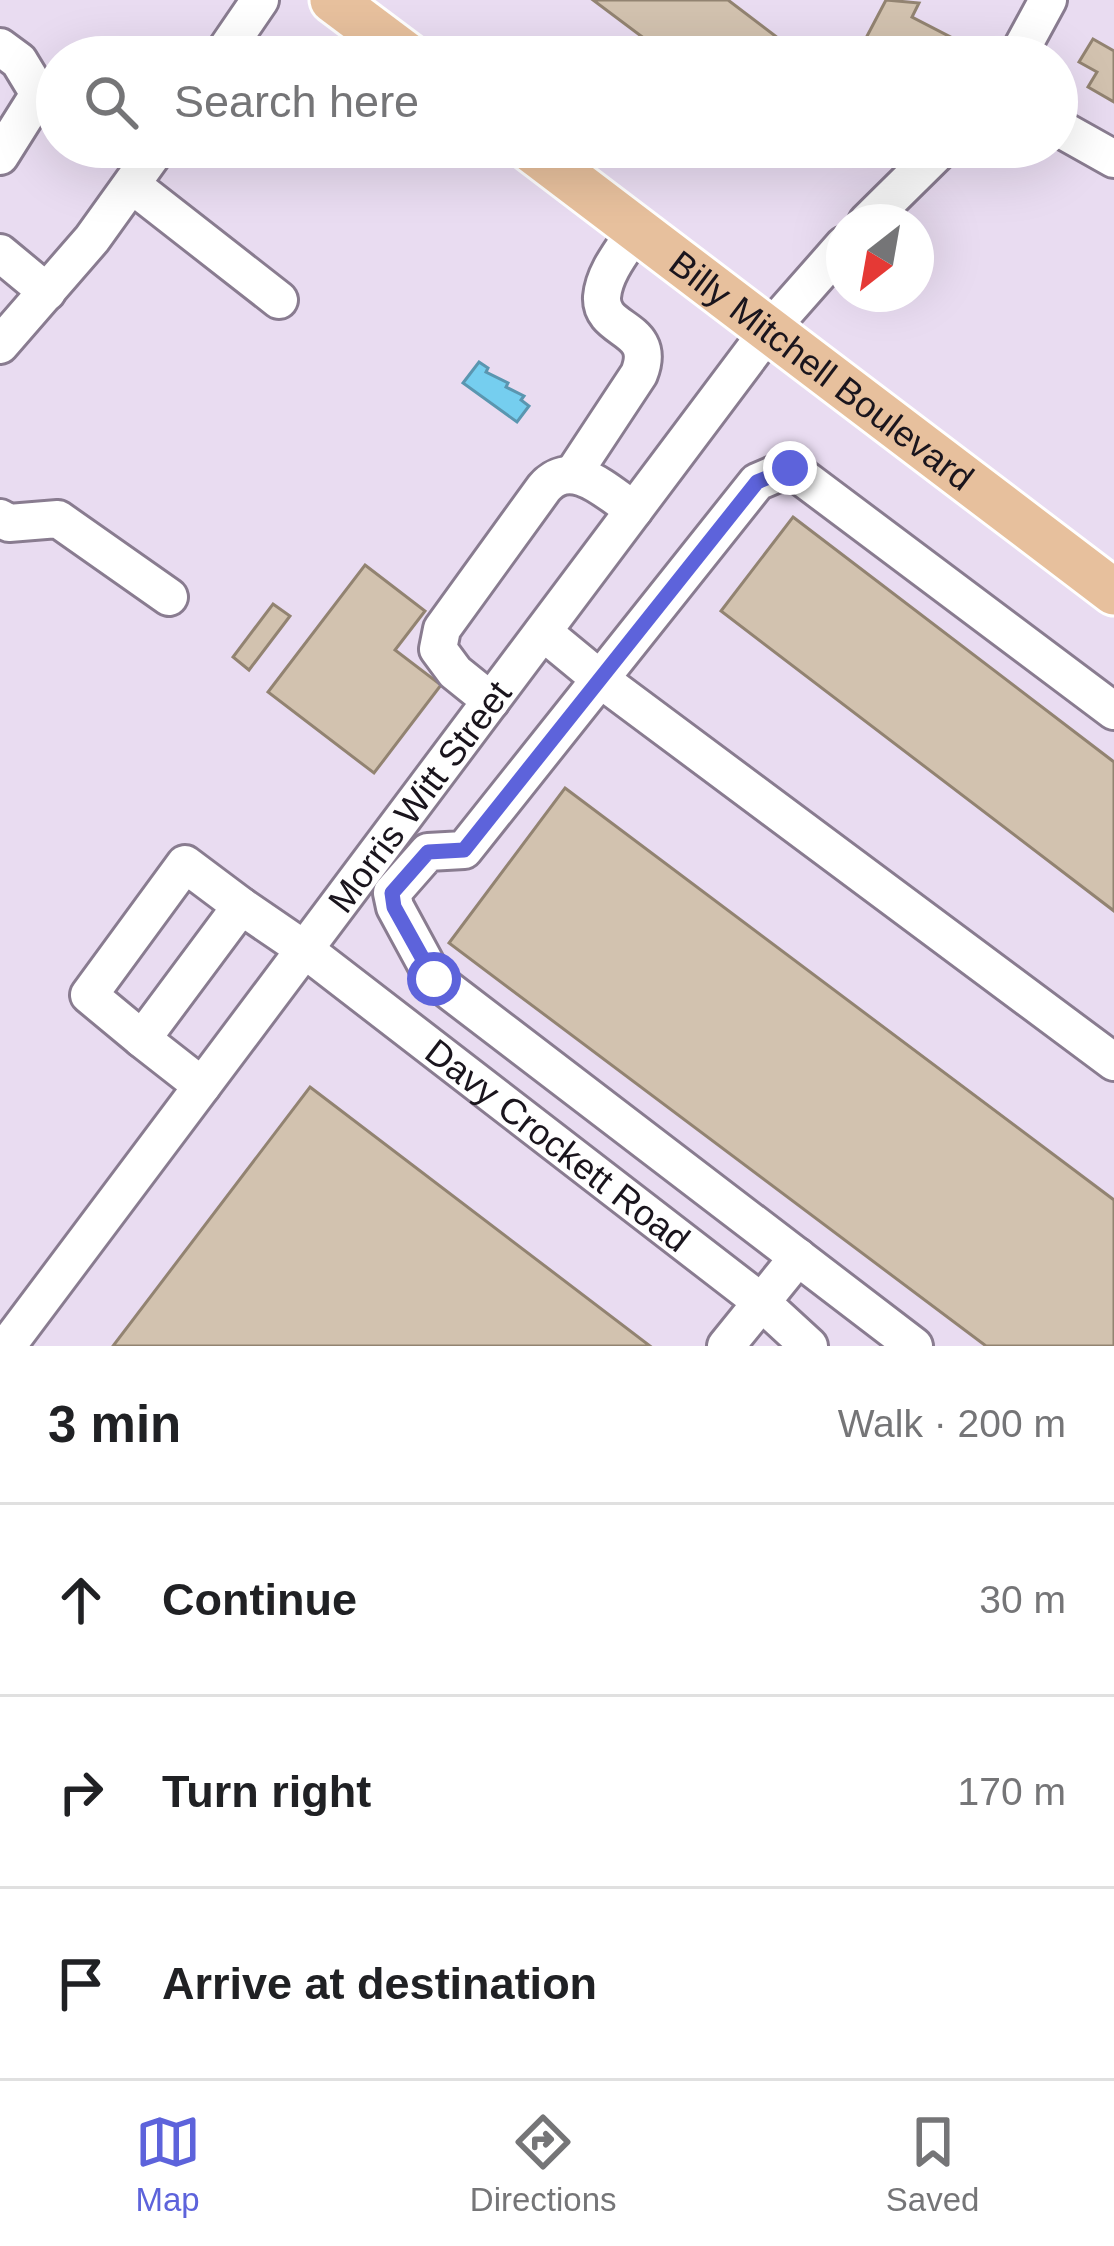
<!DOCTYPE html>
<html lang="en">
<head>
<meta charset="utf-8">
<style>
	:root { --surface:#fff; --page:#f2f2f2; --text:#202124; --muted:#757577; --line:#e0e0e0; --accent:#5d63db }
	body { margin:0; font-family:Arial,sans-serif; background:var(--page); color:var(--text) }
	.compass { position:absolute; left:826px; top:204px; width:108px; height:108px; border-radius:50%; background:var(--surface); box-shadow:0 12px 48px #0002; rotate:211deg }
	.stop { position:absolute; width:36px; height:36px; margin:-27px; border:9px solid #5d63db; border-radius:50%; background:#fff }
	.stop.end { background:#5d63db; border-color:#fff; box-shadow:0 3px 12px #0008 }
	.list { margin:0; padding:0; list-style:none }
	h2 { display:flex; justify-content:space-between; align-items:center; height:156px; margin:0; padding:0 48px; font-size:51px }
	h2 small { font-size:39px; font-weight:400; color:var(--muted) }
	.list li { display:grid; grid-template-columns:78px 1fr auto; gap:36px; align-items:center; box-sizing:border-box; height:192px; padding:0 48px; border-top:3px solid var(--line) }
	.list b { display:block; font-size:45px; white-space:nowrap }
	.list em { font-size:39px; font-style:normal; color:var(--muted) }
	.icon { flex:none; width:66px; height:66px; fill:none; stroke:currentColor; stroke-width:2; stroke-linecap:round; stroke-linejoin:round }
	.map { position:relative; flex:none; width:1114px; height:1346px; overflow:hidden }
	.search { position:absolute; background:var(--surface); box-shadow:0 12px 48px #0002; left:36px; right:36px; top:36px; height:132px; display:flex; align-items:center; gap:30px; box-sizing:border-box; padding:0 42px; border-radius:66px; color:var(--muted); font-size:45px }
	.sheet { height:732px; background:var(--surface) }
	nav { display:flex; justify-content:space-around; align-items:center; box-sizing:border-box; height:168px; border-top:3px solid var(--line); background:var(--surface); font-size:33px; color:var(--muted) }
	nav a { display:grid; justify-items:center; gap:6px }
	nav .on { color:var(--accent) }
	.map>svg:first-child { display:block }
	.water { fill:#75ceef; stroke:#5a96b0; stroke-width:3 }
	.building { fill:#d2c2af; stroke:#928371; stroke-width:3 }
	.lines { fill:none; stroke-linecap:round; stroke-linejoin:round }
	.minor-casing { stroke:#897c90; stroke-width:42 }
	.major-casing { stroke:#fff; stroke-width:51 }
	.minor { stroke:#fff; stroke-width:36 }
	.major { stroke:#e7c09d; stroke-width:45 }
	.route { stroke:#5d63db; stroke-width:15 }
	.labels { text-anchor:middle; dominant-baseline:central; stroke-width:9; stroke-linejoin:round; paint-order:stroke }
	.street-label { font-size:36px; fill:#1a151d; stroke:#e9dcf1 }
</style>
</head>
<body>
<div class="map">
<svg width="1114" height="1346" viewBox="0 0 1114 1346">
	<rect width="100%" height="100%" fill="#e9dcf1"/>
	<path class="water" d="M479,362l9,6 -2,4 22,11 -2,4 18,9 -3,4 8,6 -12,16 -54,-39z"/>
	<path class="building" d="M593,0h135l75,57h-134z
		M886,0l33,3 -7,14 52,27 -7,13h-101z
		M1093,39l21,12v51l-26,-15 9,-15 -18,-10z
		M793,517l321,245v149l-393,-300z
		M365,565l60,46 -30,39 46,35 -67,88 -106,-81z
		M273,604l17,12 -41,54 -16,-13z
		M565,788l549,412v146h-128l-537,-403z
		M310,1087l340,259h-537z"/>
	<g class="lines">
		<g class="minor-casing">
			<g id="minor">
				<path d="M0,47l19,14 20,33 -39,62"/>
				<path d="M221,57l39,-57"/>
				<path d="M1017,57l31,-57"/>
				<path d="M1057,127l57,32"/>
				<path d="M132,185l147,115"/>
				<path d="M867,222l76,-75"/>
				<path d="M0,253l47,39"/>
				<path d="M0,345l92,-106 66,-92"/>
				<path d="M573,474l66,-100c19,-48 -39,-41 -37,-77 2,-25 22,-48 35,-68"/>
				<path d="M0,518l9,5 49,-4 111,78"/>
				<path d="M543,632l57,47 514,383"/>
				<path d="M491,701l-36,-29 -17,-23 4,-20 102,-141c28,-32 63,4 90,22"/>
				<path d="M142,1039l-53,-44 96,-131 56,42"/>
				<path id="s1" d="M202,1086l-60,-47 99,-133 63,43 456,352 49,45"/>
				<path id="s2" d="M7,1346l762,-1016 75,-85"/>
				<path d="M726,1346l72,-89"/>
				<path d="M914,1346l-480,-367 -39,-72 -3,-14 36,-41 36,-2 293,-368 33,-14 324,243"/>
			</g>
		</g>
		<g class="major-casing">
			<g id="major">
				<path d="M333,0l76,57"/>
				<path id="s3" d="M528,147l586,445"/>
			</g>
		</g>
		<use href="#minor" class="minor"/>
		<use href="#major" class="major"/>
	</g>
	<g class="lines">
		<path class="route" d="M434,979l-40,-72 -2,-14 36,-41 36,-2 293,-368 33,-14"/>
	</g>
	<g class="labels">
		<g class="street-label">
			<text stroke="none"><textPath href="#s3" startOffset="369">Billy Mitchell Boulevard</textPath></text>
			<text stroke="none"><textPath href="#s2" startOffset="687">Morris Witt Street</textPath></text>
			<text stroke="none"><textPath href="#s1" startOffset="639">Davy Crockett Road</textPath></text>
		</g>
	</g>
</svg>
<svg class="compass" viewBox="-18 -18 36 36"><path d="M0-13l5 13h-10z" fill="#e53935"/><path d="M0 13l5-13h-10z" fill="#757577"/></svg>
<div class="stop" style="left:434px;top:979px"></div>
<div class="stop end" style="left:790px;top:468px"></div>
<div class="search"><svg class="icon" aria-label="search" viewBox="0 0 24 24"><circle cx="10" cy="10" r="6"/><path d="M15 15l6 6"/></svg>Search here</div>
</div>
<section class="sheet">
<h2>3 min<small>Walk · 200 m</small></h2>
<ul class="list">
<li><svg class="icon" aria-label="ahead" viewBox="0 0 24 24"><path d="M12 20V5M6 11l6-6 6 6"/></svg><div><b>Continue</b></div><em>30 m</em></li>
<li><svg class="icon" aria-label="right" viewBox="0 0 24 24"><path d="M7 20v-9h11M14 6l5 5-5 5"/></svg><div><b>Turn right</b></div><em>170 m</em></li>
<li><svg class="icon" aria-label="arrive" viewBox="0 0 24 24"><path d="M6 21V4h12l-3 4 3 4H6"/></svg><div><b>Arrive at destination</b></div></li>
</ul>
</section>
<nav>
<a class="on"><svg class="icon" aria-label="map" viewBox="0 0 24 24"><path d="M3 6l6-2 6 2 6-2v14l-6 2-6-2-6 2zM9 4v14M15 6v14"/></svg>Map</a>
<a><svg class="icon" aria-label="directions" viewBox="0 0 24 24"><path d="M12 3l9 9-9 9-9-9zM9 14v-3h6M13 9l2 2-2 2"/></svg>Directions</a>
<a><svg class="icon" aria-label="saved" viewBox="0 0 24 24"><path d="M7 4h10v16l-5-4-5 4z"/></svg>Saved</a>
</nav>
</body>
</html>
